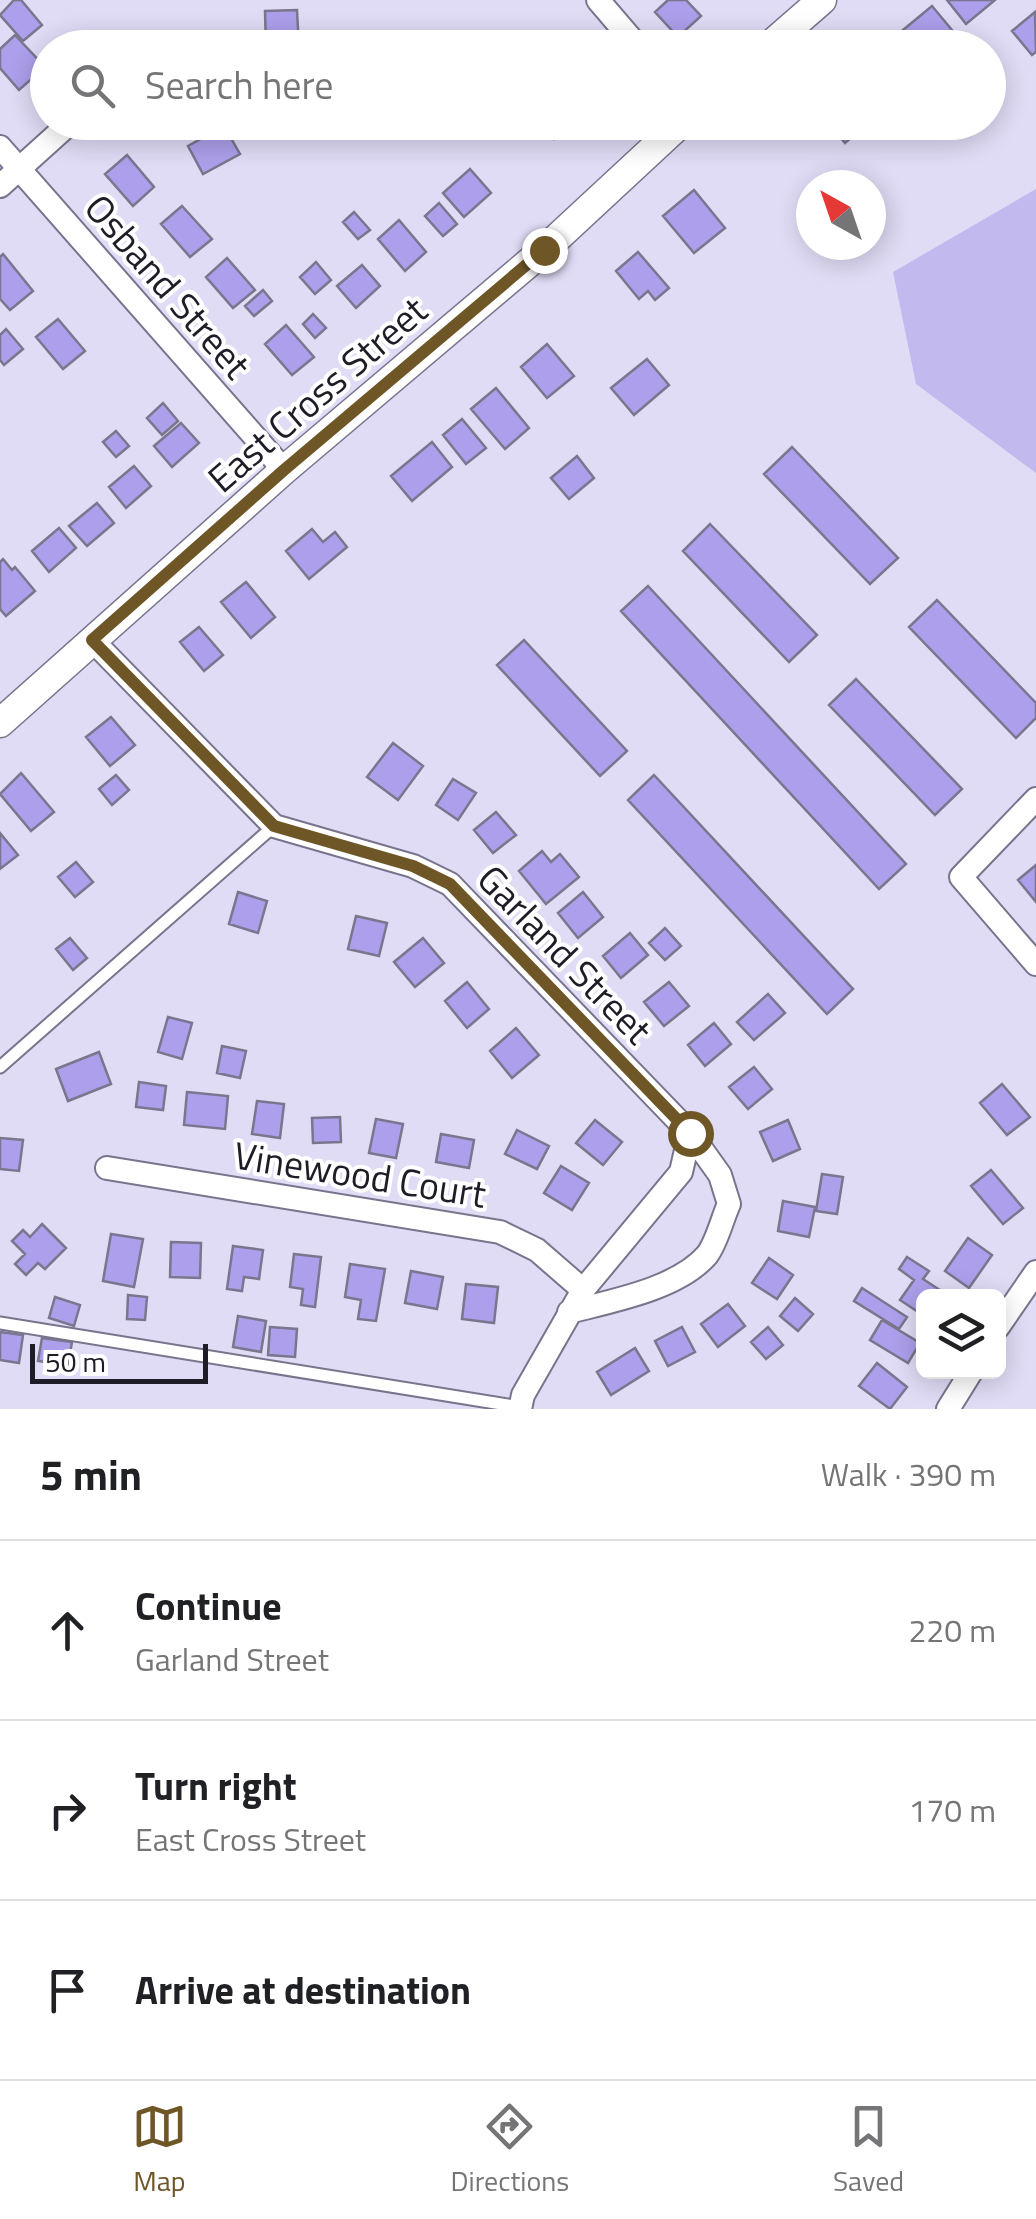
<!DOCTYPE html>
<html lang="en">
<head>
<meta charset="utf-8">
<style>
	:root { --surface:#fff; --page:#f2f2f2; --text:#202124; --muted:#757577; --line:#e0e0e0; --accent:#6e5627 }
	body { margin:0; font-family:"Titillium Web",sans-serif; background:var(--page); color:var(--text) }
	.controls { position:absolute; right:30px; bottom:30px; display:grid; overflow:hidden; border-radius:15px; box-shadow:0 5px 25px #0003 }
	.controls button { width:90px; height:90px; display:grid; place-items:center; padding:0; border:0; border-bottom:2px solid var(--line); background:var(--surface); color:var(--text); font:50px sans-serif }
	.compass { position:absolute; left:796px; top:170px; width:90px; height:90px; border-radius:50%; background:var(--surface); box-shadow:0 5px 25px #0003; rotate:320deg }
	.scale { position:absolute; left:30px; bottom:25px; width:178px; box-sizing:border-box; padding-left:10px; border:5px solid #1e1c26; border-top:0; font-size:28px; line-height:35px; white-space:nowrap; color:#1e1c26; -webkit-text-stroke:8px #fff; paint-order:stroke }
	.stop { position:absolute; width:30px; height:30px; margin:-22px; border:8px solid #6e5627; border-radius:50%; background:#fff }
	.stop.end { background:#6e5627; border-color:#fff; box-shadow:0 2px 10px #0008 }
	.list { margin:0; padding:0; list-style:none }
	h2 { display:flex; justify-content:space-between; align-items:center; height:130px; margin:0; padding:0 40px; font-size:42px }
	h2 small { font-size:32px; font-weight:400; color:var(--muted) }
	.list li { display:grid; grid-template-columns:65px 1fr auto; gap:30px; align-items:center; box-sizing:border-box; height:180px; padding:0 40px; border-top:2px solid var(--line) }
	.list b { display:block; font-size:38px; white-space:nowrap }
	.list p { margin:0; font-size:32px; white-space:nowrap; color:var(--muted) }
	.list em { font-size:32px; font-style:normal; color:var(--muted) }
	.icon { flex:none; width:55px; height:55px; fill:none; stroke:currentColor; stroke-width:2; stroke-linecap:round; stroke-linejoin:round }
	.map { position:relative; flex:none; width:1036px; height:1409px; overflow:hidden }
	.search { position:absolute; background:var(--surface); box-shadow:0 5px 25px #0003; left:30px; right:30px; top:30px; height:110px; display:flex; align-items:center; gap:25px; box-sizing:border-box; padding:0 35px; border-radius:55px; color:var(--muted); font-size:38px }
	.sheet { height:670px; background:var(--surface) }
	nav { display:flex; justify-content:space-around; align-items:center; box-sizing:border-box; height:140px; border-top:2px solid var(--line); background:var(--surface); font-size:28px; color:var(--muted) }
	nav a { display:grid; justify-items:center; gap:5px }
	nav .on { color:var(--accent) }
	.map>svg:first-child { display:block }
	.green { fill:#c2baef }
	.building { fill:#ad9feb; stroke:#79768d; stroke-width:2.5 }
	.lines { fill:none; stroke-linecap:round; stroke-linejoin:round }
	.service-casing { stroke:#78748c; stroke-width:15 }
	.minor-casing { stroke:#78748c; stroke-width:26 }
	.tertiary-casing { stroke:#78748c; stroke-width:31 }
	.service { stroke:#fff; stroke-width:11 }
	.minor { stroke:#fff; stroke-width:22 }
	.tertiary { stroke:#fff; stroke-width:28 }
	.route { stroke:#6e5627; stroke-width:12 }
	.labels { text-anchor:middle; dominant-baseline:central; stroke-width:8; stroke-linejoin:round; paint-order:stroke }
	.street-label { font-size:38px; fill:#1e1c26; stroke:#fff }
</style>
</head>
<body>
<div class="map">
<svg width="1036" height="1409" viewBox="0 0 1036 1409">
	<rect width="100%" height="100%" fill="#e0dcf6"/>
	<path class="green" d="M1036,189v284l-120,-89 -23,-112z"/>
	<path class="building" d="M14,0h7l21,25 -19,16 -23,-26z
		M668,0h18l15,16 -23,21 -23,-25z
		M947,0h48l-29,24z
		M932,6l25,30 -14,12h-35l-11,-13z
		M297,10l2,38h-33l-1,-37z
		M1035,12l1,40 -4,3 -20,-24z
		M15,35l30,32 -26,23 -19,-22v-19z
		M541,122h32l-19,17z
		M828,122h42l-25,21z
		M224,126l16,28 -37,20 -15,-28z
		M127,155l27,32 -21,19 -28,-32z
		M470,169l21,24 -27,24 -21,-24z
		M694,190l31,38 -31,25 -31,-37z
		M439,203l18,21 -14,12 -18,-20z
		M182,206l30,33 -22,18 -29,-33z
		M354,212l16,18 -12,9 -15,-17z
		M399,220l27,32 -21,19 -27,-32z
		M638,252l31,36 -14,12 -7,-9 -9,8 -23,-28z
		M3,254l30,37 -23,19 -10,-11v-42z
		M227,258l28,32 -22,18 -27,-31z
		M316,262l15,18 -16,14 -15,-17z
		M362,265l18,21 -24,22 -19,-22z
		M263,290l9,11 -18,15 -9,-10z
		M313,314l13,14 -11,10 -12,-14z
		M58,319l27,32 -22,18 -27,-32z
		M286,325l28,32 -22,18 -27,-31z
		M6,329l17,20 -19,16 -4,-5v-25z
		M547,344l27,32 -27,22 -26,-31z
		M647,359l22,26 -35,30 -23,-27z
		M496,388l33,40 -24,21 -34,-40z
		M163,403l15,18 -16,14 -15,-17z
		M462,419l24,29 -20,16 -23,-29z
		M181,423l18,20 -27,24 -18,-21z
		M116,431l13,15 -13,11 -13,-15z
		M432,442l20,25 -40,34 -21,-25z
		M792,447l106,111 -28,26 -106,-110z
		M577,456l17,22 -25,21 -18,-21z
		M134,466l17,20 -25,22 -17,-21z
		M97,503l17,20 -27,23 -18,-20z
		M710,524l107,111 -28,27 -106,-111z
		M59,528l17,20 -27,24 -17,-21z
		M312,529l11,13 12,-10 12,15 -38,32 -23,-28z
		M3,559l9,11 3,-3 20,24 -29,25 -6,-7v-47z
		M246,582l29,35 -24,21 -30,-36z
		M648,586l258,278 -27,25 -258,-278z
		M937,600l99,103v15l-20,20 -107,-111z
		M199,627l24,28 -19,16 -24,-29z
		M524,640l103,111 -27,25 -103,-111z
		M856,679l106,110 -27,26 -106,-110z
		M111,717l24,28 -25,21 -24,-29z
		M393,743l30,23 -25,34 -31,-23z
		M21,773l33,39 -23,19 -31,-37z
		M116,775l13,15 -17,15 -13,-16z
		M654,775l199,214 -26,25 -199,-214z
		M453,779l23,14 -18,27 -22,-15z
		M496,812l20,23 -23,18 -19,-23z
		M0,833l18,22 -18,14z
		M542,851l9,11 9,-8 19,23 -33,27 -27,-33z
		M76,862l17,20 -18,15 -17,-20z
		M1036,865v37l-18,-22z
		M238,892l29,9 -9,32 -29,-9z
		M583,892l20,25 -25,21 -20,-25z
		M356,916l31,7 -8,33 -31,-7z
		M665,928l16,18 -16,14 -16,-17z
		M630,933l18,22 -27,23 -18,-22z
		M70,938l17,20 -14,12 -17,-21z
		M423,938l21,25 -29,24 -21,-25z
		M467,982l22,27 -22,19 -22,-27z
		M669,982l20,24 -25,20 -20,-24z
		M768,994l17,19 -31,27 -17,-18z
		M168,1017l24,6 -10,36 -24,-7z
		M714,1023l17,21 -26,22 -17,-21z
		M516,1028l23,27 -27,23 -22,-27z
		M222,1046l24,5 -6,27 -23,-5z
		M99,1052l12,32 -43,17 -12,-32z
		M754,1067l18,22 -24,20 -19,-22z
		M139,1082l27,4 -3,24 -27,-3z
		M1002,1084l28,33 -23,18 -27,-32z
		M187,1092l41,4 -3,33 -41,-4z
		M257,1101l27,3 -4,34 -28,-4z
		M340,1117l1,25 -28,1 -1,-25z
		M376,1119l27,5 -7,34 -27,-5z
		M595,1120l27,22 -19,23 -27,-22z
		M788,1120l12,29 -27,12 -13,-29z
		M517,1130l32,16 -12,23 -32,-15z
		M441,1134l33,6 -5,28 -33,-6z
		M0,1138l23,2 -4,31 -19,-2z
		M561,1166l28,17 -17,27 -28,-17z
		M991,1170l32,38 -20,16 -32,-38z
		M822,1174l21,3 -6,37 -21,-3z
		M783,1201l32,6 -6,30 -31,-6z
		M42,1224l24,24 -21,21 -7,-6 -12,12 -11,-11 10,-10 -13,-13 11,-11 7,7z
		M111,1234l32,5 -9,48 -31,-6z
		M968,1238l24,17 -23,33 -24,-17z
		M171,1242l30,1 -1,35 -30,-1z
		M233,1246l30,4 -4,29 -15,-2 -2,14 -15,-2z
		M294,1254l27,3 -6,50 -14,-2 2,-16 -13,-2z
		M907,1257l22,14 -6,8 26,17h-25v20l-24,-16 14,-20 -15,-11z
		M769,1258l24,17 -16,24 -25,-16z
		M350,1264l35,5 -9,52 -18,-2 3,-19 -16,-3z
		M411,1271l32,6 -6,32 -32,-6z
		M466,1284l32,3 -4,36 -32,-4z
		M862,1288l45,29 -8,12 -45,-28z
		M128,1295l19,2 -2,23 -18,-1z
		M55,1297l25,8 -6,21 -25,-8z
		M795,1298l18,16 -15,17 -18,-15z
		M728,1304l17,22 -27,21 -17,-23z
		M238,1316l28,5 -5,31 -28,-5z
		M882,1320l38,23 -12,20 -38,-23z
		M270,1327l27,2 -2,28 -27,-2z
		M682,1327l13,25 -27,14 -13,-25z
		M768,1327l15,18 -17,14 -15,-17z
		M0,1332l23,3 -4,28 -19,-3z
		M42,1338l30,4 -4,23 -30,-4z
		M635,1348l14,23 -38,24 -14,-23z
		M877,1363l30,24 -17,22 -31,-23z"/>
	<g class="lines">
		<g class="service-casing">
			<path id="service" d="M0,1067l274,-241
				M0,1323l520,84"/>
		</g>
		<g class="minor-casing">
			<path id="minor" d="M598,0l41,48
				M156,48l5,-5
				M0,147l284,323
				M0,186l71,-64
				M92,640l182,186 139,40 37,18 240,249 -9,39 -98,118 -60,105 -3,14
				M1036,799l-75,78 75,87
				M107,1168l393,64 37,18 46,40
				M569,1312c42,-11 109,-23 138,-57 10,-13 15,-36 22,-51l-9,-29 -30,-42
				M998,1327l38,-55
				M948,1409l23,-37"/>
		</g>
		<g class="tertiary-casing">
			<path id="tertiary" d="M767,48l55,-48
				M0,723l284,-253 260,-220 138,-128"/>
		</g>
		<use href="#service" class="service"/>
		<use href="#minor" class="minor"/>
		<use href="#tertiary" class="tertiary"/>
	</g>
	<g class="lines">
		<path class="route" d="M544,250l-260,220 -192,170 182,186 139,40 37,18 240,249"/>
	</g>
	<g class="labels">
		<g class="street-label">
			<text transform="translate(168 286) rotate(49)">Osband Street</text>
			<text transform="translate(317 394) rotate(-41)">East Cross Street</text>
			<text transform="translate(565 954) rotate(46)">Garland Street</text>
			<text transform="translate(360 1174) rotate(9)">Vinewood Court</text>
		</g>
	</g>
</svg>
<div class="controls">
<button><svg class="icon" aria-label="layers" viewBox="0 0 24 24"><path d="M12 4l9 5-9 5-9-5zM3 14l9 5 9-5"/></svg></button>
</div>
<svg class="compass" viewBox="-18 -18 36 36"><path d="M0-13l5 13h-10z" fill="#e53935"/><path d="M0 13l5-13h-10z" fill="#757577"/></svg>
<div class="scale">50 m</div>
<div class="stop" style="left:690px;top:1133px"></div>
<div class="stop end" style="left:544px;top:250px"></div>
<div class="search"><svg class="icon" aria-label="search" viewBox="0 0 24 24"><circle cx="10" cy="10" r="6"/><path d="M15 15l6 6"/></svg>Search here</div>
</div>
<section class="sheet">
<h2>5 min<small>Walk · 390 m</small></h2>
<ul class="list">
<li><svg class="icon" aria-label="ahead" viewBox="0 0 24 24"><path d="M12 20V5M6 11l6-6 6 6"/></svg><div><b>Continue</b><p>Garland Street</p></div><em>220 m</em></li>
<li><svg class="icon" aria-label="right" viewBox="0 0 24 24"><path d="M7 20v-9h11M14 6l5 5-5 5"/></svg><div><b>Turn right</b><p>East Cross Street</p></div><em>170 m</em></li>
<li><svg class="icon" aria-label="arrive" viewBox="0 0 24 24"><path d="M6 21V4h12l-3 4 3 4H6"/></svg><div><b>Arrive at destination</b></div></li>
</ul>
</section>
<nav>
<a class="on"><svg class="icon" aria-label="map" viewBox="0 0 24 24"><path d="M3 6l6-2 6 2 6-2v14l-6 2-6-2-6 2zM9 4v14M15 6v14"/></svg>Map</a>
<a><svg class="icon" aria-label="directions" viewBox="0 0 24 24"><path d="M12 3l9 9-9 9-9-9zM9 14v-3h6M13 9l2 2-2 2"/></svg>Directions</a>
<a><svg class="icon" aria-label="saved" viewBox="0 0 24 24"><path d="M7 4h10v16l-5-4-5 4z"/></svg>Saved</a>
</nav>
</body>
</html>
